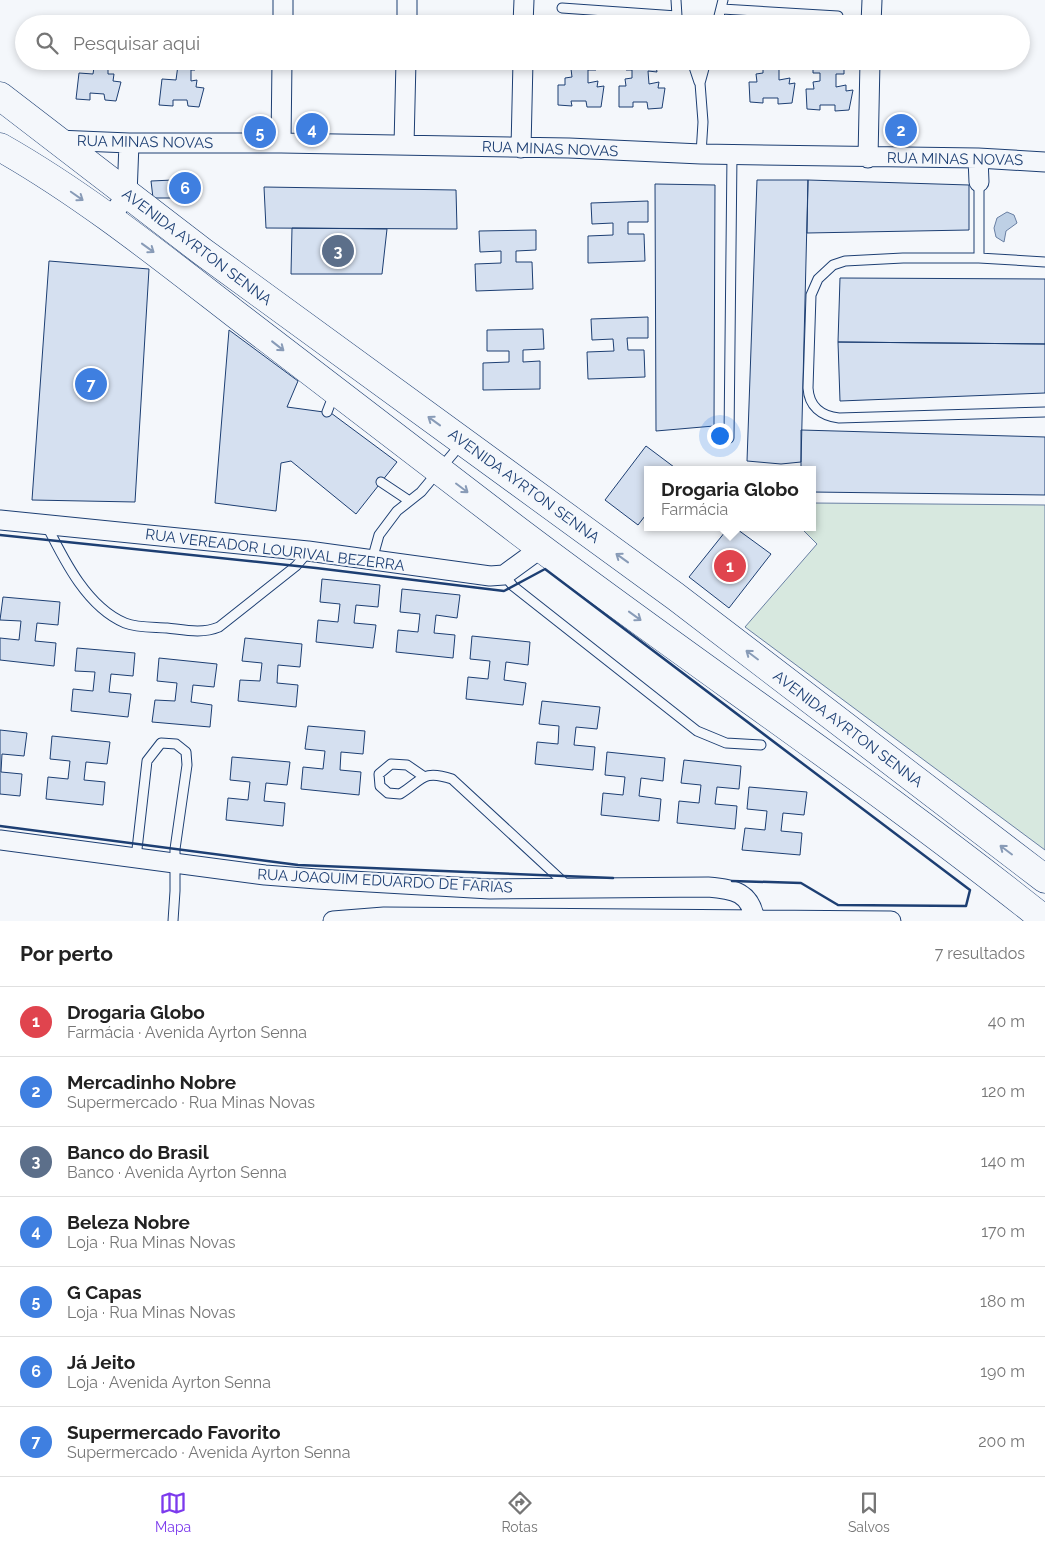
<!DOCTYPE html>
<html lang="pt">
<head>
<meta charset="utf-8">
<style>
	:root { --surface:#fff; --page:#f2f2f2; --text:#222; --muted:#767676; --line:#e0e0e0; --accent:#7c3aed }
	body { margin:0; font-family:Raleway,sans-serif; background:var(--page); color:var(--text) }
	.you { position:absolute; left:719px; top:435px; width:18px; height:18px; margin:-12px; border:4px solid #fff; border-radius:50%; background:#1a73e8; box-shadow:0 0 0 8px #1a73e833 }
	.badge { display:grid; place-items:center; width:32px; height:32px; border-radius:50%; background:var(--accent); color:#fff; font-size:16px; font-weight:700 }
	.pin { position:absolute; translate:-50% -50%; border:2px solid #fff; box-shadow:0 1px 5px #0006 }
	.popup { position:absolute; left:644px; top:466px; width:172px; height:65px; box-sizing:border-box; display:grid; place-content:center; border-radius:0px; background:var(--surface); filter:drop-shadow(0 1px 4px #0005); font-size:16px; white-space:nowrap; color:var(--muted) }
	.popup b { font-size:19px; color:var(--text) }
	.popup::after { content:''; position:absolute; left:50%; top:100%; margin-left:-10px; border:10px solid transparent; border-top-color:var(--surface) }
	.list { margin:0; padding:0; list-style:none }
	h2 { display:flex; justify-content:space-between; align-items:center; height:65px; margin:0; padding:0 20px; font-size:21px }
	h2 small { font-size:16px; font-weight:400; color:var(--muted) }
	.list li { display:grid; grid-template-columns:32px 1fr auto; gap:15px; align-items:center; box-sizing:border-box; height:70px; padding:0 20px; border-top:1px solid var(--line) }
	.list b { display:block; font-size:19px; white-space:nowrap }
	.list p { margin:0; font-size:16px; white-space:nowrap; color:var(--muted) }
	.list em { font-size:16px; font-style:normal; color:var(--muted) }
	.icon { flex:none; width:28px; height:28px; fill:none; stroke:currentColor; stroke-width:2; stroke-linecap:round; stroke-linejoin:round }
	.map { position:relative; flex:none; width:1045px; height:921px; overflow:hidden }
	.search { position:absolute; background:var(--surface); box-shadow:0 2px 8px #0003; left:15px; right:15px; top:15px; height:55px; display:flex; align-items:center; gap:12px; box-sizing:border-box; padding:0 18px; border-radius:28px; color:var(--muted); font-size:19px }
	.sheet { height:555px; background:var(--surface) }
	nav { display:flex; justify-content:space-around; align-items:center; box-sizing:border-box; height:70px; border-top:1px solid var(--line); background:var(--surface); font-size:14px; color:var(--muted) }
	nav a { display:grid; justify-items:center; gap:2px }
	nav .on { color:var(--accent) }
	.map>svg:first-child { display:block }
	.grass { fill:#d7e8df; stroke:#687fa3 }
	.water { fill:#bed0e5; stroke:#687fa3 }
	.building { fill:#d5e0f0; stroke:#1d3f73 }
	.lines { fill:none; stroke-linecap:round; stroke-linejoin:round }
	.lane-casing { stroke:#1d3f73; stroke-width:11 }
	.street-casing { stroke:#1d3f73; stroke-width:21 }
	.primary-casing { stroke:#1d3f73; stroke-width:29 }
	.lane { stroke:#f4f7fb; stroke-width:9 }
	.street { stroke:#f4f7fb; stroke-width:19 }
	.primary { stroke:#f4f7fb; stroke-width:28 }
	.wall { stroke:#1d3f73; stroke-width:2.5 }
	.oneway { stroke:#889bb7 }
	.labels { text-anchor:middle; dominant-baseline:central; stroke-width:4; stroke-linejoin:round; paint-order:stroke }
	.street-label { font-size:15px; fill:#1d3f73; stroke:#f4f7fb }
</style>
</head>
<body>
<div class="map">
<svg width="1045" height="921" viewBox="0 0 1045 921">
	<rect width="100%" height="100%" fill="#f4f7fb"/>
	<path class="grass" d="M813,503l232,2v345l-300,-223 72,-83 -17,-17h12z"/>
	<path class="water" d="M1007,212l7,3 3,8 -11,8 -2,11 -8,-5 -2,-9 3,-10z"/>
	<path class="building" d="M95,61h18v4l-5,-1v10h6l-1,7 8,1 -5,19 -11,-1 -1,-6 -14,-1v7l-14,-1 3,-26 14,1z
		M171,61h32l-7,3 -1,6h-4v11l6,-1 -1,7 8,1 -5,19 -11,-1 -1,-6h-14v6l-14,-1 3,-26 14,1 2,-15h-8z
		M559,61h44v3l-7,1v5h-8v13l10,-2 -1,6 7,-1 -3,21h-14l-1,-6h-15l1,5 -14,-1v-20h7v-7l7,-1 -1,-8h-6v-7l-6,2z
		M620,61h44v5h-8l1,6 -9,-1 1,13 10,-2 -1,6h7l-3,20 -14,1 -1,-7h-14v5h-14v-21h7l-1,-7 7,-1v-8h-6v-7l-6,2z
		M756,61h35h-4v6h-8v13l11,-2 -1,6 6,-1 -3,20 -14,1v-6h-15v5l-13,-1 -1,-20h8l-1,-8 7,-1v-8l-7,1z
		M808,61h43v7l-7,1v5h-8v13l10,-2v6l7,-1 -4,20 -14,1v-6h-15v5l-13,-1 -1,-20h8l-1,-7 7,-1v-8h-7v-8l-5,3z
		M173,180h23l2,16 -25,2z
		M173,180v18h-20l-2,-17z
		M757,180h51l-7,282 -20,2 -34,-3z
		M808,180l161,5v45l-162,3z
		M655,184l60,1 -1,241 -58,5z
		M264,187l192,3 1,39 -191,-1z
		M648,201v21h-20v12h16l1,27 -57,2v-27l25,-1v-12l-21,1 -1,-21z
		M292,228l95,1 -5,45h-91z
		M536,230v20l-20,1v11h16l1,27 -57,2 -1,-27 26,-1v-12l-21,1 -1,-21z
		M49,261l100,8 -14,233 -103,-2z
		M840,278l205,1v65l-207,-2z
		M648,317v21h-21l1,12h16l1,27 -57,2 -1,-27 27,-1 -1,-12 -21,1 -1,-21z
		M543,329l1,20 -21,1v12l17,-1v28l-57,1v-27l26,-1v-11h-22v-21z
		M229,330l69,51 -11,26 44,6 66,49 -41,52 -65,-53 -10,2 -5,48 -61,-8z
		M838,342l207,2v49l-205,8z
		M801,430l244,7v58l-233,-3v-22h-11z
		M646,446l32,24h-30v42l-10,13 -33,-25z
		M729,527h5l37,27 -42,54 -40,-31z
		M322,579l58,6 -2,22 -22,-2 -2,18 22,2 -3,23 -57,-6 2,-22 20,2 2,-18 -20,-2z
		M402,589l58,6 -3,23 -21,-3 -2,18 21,2 -2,23 -57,-6 2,-22 20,2 2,-18 -20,-2z
		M3,597l57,5 -2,23 -21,-2 -2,18 21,2 -2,23 -54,-6v-22l19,2 2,-19 -21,-1z
		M472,636l58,6 -2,23 -22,-3 -2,18 22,3 -3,22 -57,-6 2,-22 20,2 2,-18 -20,-2z
		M245,638l57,6 -2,23 -22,-2 -1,18 21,2 -2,22 -58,-6 2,-21 20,1 2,-18 -20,-2z
		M77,648l58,5 -2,23 -22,-2 -2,18 22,2 -3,23 -57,-6 2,-22 20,2 2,-19 -20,-1z
		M159,658l58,6 -3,23 -21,-2 -2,17 21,3 -2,22 -58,-5 3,-22 20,1 2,-18 -20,-2z
		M542,701l58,6 -3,22 -21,-2 -2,18 21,2 -2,23 -58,-6 2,-22 21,2 1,-18 -20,-2z
		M308,726l57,5 -2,23 -22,-2 -1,18 21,2 -2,23 -58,-6 2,-22 20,2 2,-18 -20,-2z
		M0,730l27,3 -3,23 -22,-2 -1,18 21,2 -2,22 -20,-2z
		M52,736l58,6 -3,22 -21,-2 -2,18 21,2 -2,23 -57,-6 2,-22 20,2 2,-18 -20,-2z
		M607,752l58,6 -2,23 -22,-3 -2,18 22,3 -2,22 -58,-6 2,-22 20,2 2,-18 -20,-2z
		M232,757l58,5 -3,23 -21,-2 -2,18 21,2 -2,23 -57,-6 2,-22 20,2 2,-18 -20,-2z
		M684,760l57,6 -2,23 -22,-2 -2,17 22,2 -2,23 -58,-6 2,-22 20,2 2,-18 -20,-2z
		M749,787l58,5 -3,23 -21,-2 -2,18 21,2 -2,22 -58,-5 3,-22 20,2 2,-19 -20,-2z"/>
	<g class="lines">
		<g class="lane-casing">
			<path id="lane" d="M562,8l115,8 -1,-16
				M722,9l116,7
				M717,24l6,-24
				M692,61l7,21
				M701,154l2,-32 -3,-39 6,-22
				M979,258v-76
				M1045,262l-66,-4h-76l-58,3 -12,4 -15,14 -7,16 -3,93c1,18 13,28 31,30l206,-6
				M327,412l7,-18
				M729,438l3,-284
				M381,482l27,18
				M47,526c17,34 40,81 78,97 12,5 29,4 42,5 18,2 35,6 52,-1l77,-61 12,-14
				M372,560l7,-25 18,-24 24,-19 40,-48
				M504,575l9,11 184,145 29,12 35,2
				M423,776l-16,-11 -16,-1 -12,10 1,12 8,7 12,1c23,-14 22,-25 52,-15l118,109
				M136,858l11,-97 14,-18 15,1 10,8 1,13 -12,84v42l-2,30"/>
		</g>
		<g class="street-casing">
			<path id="street" d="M283,24v-24
				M407,24v-24
				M523,24l1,-24
				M871,24l1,-24
				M57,140l72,3h152l288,5 132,6 277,4 67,4
				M281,143l1,-82
				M404,145l2,-84
				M521,148l2,-87
				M868,158l2,-97
				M978,158l1,24
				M109,219l18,-24 2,-52
				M0,520l308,31 182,25 14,-1 37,-27
				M0,840l265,35 52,4 173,10 218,-2c26,2 43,5 47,34
				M333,921l51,-4 507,4"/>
		</g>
		<g class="primary-casing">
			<path id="primary" d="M0,96l203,156 472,344 370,283
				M0,147c83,47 159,108 234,166 90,69 180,138 270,207 178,136 366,260 541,400"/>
		</g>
		<use href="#lane" class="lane"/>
		<use href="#street" class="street"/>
		<use href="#primary" class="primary"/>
		<path class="wall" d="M0,535l316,33 188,23 41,-22 425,321 -4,16 -128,-1 -37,-22 -69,-2
			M0,826l298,39 315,13"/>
	</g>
	<defs><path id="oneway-shaft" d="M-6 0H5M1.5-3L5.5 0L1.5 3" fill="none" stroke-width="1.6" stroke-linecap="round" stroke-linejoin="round" transform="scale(1.25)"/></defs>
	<g class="oneway">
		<use href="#oneway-shaft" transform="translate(77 196) rotate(35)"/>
		<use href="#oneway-shaft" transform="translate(148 248) rotate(36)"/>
		<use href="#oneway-shaft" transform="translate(278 346) rotate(38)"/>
		<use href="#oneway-shaft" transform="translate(434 421) rotate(-144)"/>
		<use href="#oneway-shaft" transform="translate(462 488) rotate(37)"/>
		<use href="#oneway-shaft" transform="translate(622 558) rotate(-144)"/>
		<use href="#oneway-shaft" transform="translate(635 616) rotate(36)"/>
		<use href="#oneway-shaft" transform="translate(752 655) rotate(-143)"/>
		<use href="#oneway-shaft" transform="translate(1006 850) rotate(-143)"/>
	</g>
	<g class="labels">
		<g class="street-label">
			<text transform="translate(145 142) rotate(1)">RUA MINAS NOVAS</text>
			<text transform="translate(550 149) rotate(2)">RUA MINAS NOVAS</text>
			<text transform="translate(955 159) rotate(1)">RUA MINAS NOVAS</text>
			<text transform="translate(197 247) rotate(37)">AVENIDA AYRTON SENNA</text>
			<text transform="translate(524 486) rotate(36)">AVENIDA AYRTON SENNA</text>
			<text transform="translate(275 550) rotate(7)">RUA VEREADOR LOURIVAL BEZERRA</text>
			<text transform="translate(848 729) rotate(37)">AVENIDA AYRTON SENNA</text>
			<text transform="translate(385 881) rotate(3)">RUA JOAQUIM EDUARDO DE FARIAS</text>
		</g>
	</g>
</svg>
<div class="you"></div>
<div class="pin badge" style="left:730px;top:566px;background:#e0444e">1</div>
<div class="popup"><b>Drogaria Globo</b>Farmácia</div>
<div class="pin badge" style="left:901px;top:130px;background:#3f7fe0">2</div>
<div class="pin badge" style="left:338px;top:251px;background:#5c6f8a">3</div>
<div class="pin badge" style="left:312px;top:129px;background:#3f7fe0">4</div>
<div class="pin badge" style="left:260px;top:132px;background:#3f7fe0">5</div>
<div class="pin badge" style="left:185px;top:188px;background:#3f7fe0">6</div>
<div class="pin badge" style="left:91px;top:384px;background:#3f7fe0">7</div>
<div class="search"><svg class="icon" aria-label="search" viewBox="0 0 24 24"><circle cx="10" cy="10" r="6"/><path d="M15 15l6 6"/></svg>Pesquisar aqui</div>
</div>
<section class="sheet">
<h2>Por perto<small>7 resultados</small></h2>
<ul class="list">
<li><span class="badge" style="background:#e0444e">1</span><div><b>Drogaria Globo</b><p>Farmácia · Avenida Ayrton Senna</p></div><em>40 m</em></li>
<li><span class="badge" style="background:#3f7fe0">2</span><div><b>Mercadinho Nobre</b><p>Supermercado · Rua Minas Novas</p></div><em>120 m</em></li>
<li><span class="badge" style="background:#5c6f8a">3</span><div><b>Banco do Brasil</b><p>Banco · Avenida Ayrton Senna</p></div><em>140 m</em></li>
<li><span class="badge" style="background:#3f7fe0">4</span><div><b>Beleza Nobre</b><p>Loja · Rua Minas Novas</p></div><em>170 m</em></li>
<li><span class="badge" style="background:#3f7fe0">5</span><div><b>G Capas</b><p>Loja · Rua Minas Novas</p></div><em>180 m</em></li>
<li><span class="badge" style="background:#3f7fe0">6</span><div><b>Já Jeito</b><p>Loja · Avenida Ayrton Senna</p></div><em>190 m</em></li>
<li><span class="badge" style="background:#3f7fe0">7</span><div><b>Supermercado Favorito</b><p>Supermercado · Avenida Ayrton Senna</p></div><em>200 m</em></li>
</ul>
</section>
<nav>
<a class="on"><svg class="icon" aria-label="map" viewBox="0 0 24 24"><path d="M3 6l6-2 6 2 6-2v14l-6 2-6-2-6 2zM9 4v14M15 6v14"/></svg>Mapa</a>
<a><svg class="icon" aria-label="directions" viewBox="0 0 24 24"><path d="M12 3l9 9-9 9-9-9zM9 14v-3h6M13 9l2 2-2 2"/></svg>Rotas</a>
<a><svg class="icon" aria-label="saved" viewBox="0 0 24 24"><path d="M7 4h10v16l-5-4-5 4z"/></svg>Salvos</a>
</nav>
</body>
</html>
